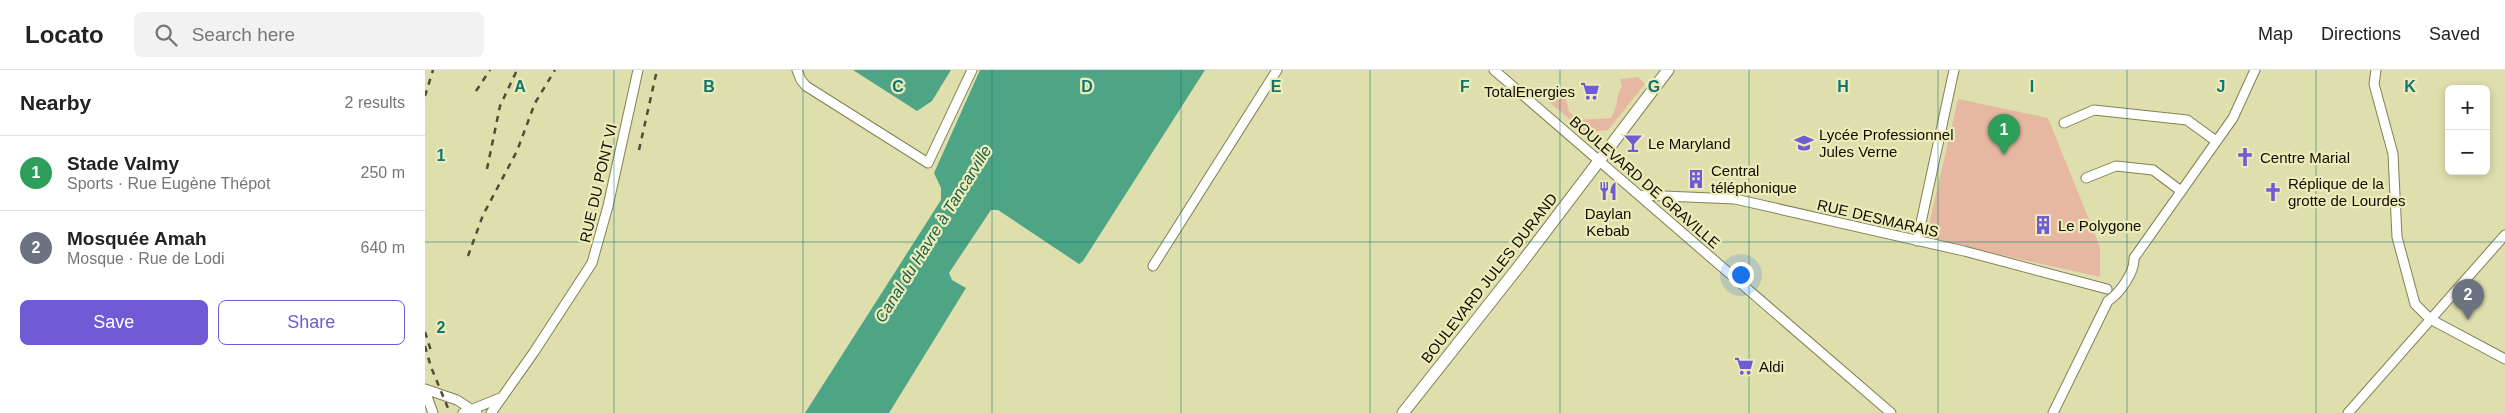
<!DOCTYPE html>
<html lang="en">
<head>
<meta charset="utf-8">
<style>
	:root { --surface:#fff; --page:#f2f2f2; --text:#222; --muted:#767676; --line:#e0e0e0; --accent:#705bd5 }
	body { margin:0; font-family:Arial,sans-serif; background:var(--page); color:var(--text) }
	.controls { position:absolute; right:15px; top:15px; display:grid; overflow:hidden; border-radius:8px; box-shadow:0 2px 8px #0003 }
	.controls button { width:45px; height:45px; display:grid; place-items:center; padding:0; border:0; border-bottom:1px solid var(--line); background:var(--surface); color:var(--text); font:25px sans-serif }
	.you { position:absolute; left:1315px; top:204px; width:18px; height:18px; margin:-12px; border:4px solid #fff; border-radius:50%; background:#1a73e8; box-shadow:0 0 0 8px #1a73e833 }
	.badge { display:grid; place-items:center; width:32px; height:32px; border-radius:50%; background:var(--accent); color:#fff; font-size:16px; font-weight:700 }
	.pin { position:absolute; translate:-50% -41px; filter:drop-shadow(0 1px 2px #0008) }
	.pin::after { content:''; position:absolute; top:26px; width:18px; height:15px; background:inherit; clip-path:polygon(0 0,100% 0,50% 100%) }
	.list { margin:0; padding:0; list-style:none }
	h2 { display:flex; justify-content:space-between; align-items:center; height:65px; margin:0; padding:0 20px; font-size:21px }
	h2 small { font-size:16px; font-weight:400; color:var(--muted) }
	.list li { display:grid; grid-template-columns:32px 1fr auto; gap:15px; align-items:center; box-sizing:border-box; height:75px; padding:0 20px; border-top:1px solid var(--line) }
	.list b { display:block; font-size:19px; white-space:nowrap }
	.list p { margin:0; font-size:16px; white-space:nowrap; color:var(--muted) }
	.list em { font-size:16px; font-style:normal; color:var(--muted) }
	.actions { display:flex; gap:10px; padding:15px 20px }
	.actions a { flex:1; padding:11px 0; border:1px solid var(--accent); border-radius:8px; text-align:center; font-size:18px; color:var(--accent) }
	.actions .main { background:var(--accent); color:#fff }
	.icon { flex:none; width:28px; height:28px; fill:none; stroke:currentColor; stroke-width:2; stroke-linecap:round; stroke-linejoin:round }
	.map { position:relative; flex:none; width:2080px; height:343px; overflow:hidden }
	header { display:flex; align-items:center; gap:30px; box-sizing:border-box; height:70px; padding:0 25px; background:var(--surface); border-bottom:1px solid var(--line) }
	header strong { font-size:24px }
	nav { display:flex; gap:28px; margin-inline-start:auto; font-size:18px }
	.search { width:350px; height:45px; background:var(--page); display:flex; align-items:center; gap:12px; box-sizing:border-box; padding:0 18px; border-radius:8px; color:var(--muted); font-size:19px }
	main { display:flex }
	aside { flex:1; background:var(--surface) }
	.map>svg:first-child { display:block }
	.green { fill:#e6b8a2 }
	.water { fill:#4da585 }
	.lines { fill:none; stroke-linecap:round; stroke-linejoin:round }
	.minor-casing { stroke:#838154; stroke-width:11 }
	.major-casing { stroke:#838154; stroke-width:13 }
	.minor { stroke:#fff; stroke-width:9 }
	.major { stroke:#fff; stroke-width:11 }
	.rail { stroke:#4e4d35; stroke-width:2.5; stroke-dasharray:6 6; stroke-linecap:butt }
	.grid { fill:none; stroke:#0f766e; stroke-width:1; stroke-opacity:0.55 }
	.labels { text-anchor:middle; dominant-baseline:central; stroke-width:4.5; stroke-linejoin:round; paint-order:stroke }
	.poi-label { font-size:15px; fill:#0f0e01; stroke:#ecebba; text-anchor:start }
	.street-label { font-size:15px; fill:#0f0e01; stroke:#ecebba }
	.water-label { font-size:16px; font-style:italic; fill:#1f624b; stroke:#ecebba }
	.grid-label { font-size:16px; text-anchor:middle; font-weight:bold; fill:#0f766e; stroke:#ecebba; stroke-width:4.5; stroke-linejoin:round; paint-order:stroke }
</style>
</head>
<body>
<header>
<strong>Locato</strong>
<div class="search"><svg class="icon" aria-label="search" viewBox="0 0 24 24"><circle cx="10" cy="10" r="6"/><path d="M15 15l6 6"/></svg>Search here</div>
<nav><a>Map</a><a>Directions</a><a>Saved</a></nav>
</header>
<main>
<aside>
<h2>Nearby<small>2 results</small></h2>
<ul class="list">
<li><span class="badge" style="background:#2e9e5b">1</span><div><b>Stade Valmy</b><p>Sports · Rue Eugène Thépot</p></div><em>250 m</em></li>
<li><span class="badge" style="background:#6b7280">2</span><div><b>Mosquée Amah</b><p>Mosque · Rue de Lodi</p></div><em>640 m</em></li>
</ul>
<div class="actions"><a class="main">Save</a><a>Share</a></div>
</aside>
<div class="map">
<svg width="2080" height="343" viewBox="0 0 2080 343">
	<rect width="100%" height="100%" fill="#dfdead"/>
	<path class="green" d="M1213,7l7,7 -37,46 -23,2 -50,-42 28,-1 6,22 9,9 33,-2c7,-11 5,-22 11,-32l-2,-7z
		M1533,29l90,19 52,129v30l-174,-39z"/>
	<path class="water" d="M428,0h98l-19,31 -15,10z
		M555,0h225l-122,191 -4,3 -81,-54h-7l-42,63 3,7 14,8 -77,125h-84l136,-213v-12l-7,-15z"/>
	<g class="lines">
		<g class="minor-casing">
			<path id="minor" d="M372,0l4,10 5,6 122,77 44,-93
				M1069,0l397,343
				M1951,0l-2,14 19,70 4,83 18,67 15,15 75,40
				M1639,53l30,-13 93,10 29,21
				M1661,108l30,-12 37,4 28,21
				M1215,125l95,4 229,52 143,38
				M1492,171l37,-171
				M728,196l124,-196
				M0,319l32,11 20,13
				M0,321l8,22
				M38,343l37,-15
				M66,343l43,-61 58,-89 16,-57 30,-136
				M1628,343l55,-112c12,-8 27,-29 26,-43l99,-140 22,-48
				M1923,343l157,-178"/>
		</g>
		<g class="major-casing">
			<path id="major" d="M978,343l117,-148 148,-195"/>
		</g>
		<use href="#minor" class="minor"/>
		<use href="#major" class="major"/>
		<path class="rail" d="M51,21l14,-21
			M0,26l8,-26
			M214,80l18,-80
			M62,99l13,-63 17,-36
			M43,186l15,-41 34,-64 18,-48 20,-33
			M0,262l6,19
			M0,276l6,21 19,46"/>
	</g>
	<path class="grid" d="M189,0v343M378,0v343M567,0v343M756,0v343M945,0v343M1135,0v343M1324,0v343M1513,0v343M1702,0v343M1891,0v343M0,172h2080"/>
	<defs>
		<g id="supermarket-bare" transform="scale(1.5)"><path d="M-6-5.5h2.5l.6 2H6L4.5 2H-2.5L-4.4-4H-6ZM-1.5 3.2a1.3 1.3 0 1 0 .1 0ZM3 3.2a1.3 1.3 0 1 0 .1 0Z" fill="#705bd5" stroke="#ecebba" stroke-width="2.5" paint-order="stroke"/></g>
		<g id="bar-bare" transform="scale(1.5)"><path d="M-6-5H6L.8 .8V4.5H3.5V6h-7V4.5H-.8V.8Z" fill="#705bd5" stroke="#ecebba" stroke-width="2.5" paint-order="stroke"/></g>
		<g id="school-bare" transform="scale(1.5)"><path d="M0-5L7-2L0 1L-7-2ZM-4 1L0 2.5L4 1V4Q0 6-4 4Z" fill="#705bd5" stroke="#ecebba" stroke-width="2.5" paint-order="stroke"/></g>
		<g id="church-bare" transform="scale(1.5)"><path d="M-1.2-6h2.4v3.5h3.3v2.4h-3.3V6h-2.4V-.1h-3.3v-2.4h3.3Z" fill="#705bd5" stroke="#ecebba" stroke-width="2.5" paint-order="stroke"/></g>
		<g id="building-bare" transform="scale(1.5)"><path d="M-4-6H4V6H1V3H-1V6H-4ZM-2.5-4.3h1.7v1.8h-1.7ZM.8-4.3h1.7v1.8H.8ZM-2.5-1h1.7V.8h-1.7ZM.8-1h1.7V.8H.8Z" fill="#705bd5" stroke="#ecebba" stroke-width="2.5" paint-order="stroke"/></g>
		<g id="restaurant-bare" transform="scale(1.5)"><path d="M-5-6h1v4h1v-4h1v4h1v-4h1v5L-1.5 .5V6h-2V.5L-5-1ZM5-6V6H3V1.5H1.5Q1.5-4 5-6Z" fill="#705bd5" stroke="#ecebba" stroke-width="2.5" paint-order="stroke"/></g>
	</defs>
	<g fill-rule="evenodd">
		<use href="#supermarket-bare" x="1165" y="21"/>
		<use href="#bar-bare" x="1208" y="73"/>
		<use href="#school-bare" x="1379" y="73"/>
		<use href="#church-bare" x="1820" y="87"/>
		<use href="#building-bare" x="1271" y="109"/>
		<use href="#restaurant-bare" x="1183" y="121"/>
		<use href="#church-bare" x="1848" y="122"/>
		<use href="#building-bare" x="1618" y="155"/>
		<use href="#supermarket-bare" x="1319" y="296"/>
	</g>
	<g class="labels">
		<g class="poi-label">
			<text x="1150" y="21" text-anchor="end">TotalEnergies</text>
			<text x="1394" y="64">Lycée Professionnel<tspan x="1394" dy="17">Jules Verne</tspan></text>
			<text x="1223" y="73">Le Maryland</text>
			<text x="1835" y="87">Centre Marial</text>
			<text x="1286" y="100">Central<tspan x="1286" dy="17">téléphonique</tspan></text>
			<text x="1863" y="113">Réplique de la<tspan x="1863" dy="17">grotte de Lourdes</tspan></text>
			<text x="1183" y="143" text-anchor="middle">Daylan<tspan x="1183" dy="17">Kebab</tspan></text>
			<text x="1633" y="155">Le Polygone</text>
			<text x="1334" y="296">Aldi</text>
		</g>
		<g class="street-label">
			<text transform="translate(1220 112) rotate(41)">BOULEVARD DE GRAVILLE</text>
			<text transform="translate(173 113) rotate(-77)">RUE DU PONT VI</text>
			<text transform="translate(1453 148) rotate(13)">RUE DESMARAIS</text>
			<text transform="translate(1064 208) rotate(-52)">BOULEVARD JULES DURAND</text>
		</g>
		<g class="water-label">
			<text transform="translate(508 164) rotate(-58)">Canal du Havre à Tancarville</text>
		</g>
	</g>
	<g class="grid-label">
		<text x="95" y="22">A</text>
		<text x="284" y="22">B</text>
		<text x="473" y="22">C</text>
		<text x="662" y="22">D</text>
		<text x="851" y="22">E</text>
		<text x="1040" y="22">F</text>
		<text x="1229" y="22">G</text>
		<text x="1418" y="22">H</text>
		<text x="1607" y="22">I</text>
		<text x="1796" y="22">J</text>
		<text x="1985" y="22">K</text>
		<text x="16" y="91">1</text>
		<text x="16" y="263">2</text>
	</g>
</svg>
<div class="controls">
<button>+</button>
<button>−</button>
</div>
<div class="you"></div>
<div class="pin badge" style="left:1579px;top:85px;background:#2e9e5b">1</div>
<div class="pin badge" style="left:2043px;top:250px;background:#6b7280">2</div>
</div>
</main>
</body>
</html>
